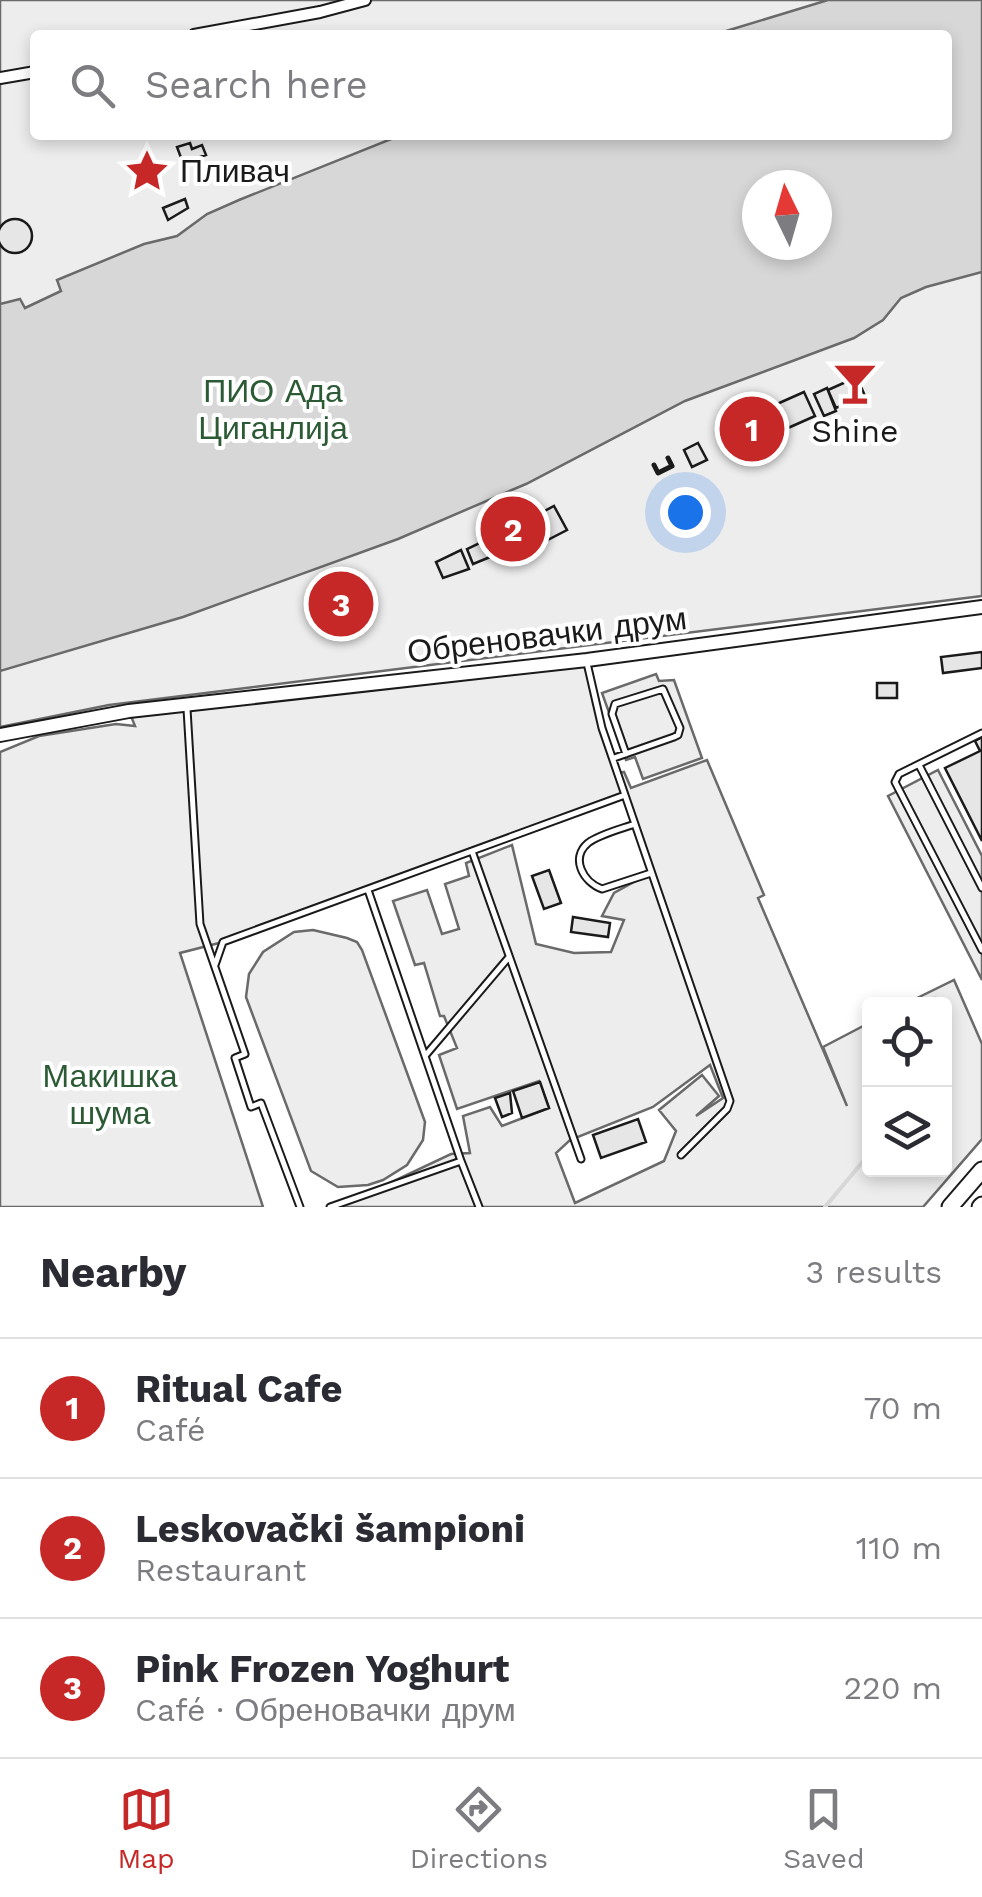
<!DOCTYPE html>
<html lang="en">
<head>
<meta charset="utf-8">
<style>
	:root { --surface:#fff; --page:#f2f2f3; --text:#2b2b33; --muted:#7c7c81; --line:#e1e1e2; --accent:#c62828 }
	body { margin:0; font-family:"Work Sans",sans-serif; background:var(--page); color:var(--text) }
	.controls { position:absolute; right:30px; bottom:30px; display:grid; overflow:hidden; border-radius:10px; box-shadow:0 5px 15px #0003 }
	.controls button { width:90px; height:90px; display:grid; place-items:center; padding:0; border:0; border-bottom:2px solid var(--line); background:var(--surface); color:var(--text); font:50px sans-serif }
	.compass { position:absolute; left:742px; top:170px; width:90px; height:90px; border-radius:50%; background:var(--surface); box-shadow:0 5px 15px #0003; rotate:355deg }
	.you { position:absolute; left:685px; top:512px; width:35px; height:35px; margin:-25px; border:8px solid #fff; border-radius:50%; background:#1a73e8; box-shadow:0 0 0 15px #1a73e833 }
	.badge { display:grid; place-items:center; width:65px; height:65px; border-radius:50%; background:var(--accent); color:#fff; font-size:32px; font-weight:700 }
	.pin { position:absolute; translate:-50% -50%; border:5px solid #fff; box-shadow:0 2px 10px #0006 }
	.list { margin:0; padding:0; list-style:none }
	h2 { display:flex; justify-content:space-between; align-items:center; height:130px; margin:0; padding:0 40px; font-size:42px }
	h2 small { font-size:32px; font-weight:400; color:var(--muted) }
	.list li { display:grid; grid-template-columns:65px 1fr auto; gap:30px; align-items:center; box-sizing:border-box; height:140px; padding:0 40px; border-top:2px solid var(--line) }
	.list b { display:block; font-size:38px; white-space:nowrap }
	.list p { margin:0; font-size:32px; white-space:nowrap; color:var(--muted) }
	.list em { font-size:32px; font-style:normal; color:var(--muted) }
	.icon { flex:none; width:55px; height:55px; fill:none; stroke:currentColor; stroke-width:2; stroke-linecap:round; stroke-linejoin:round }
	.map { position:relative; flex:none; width:982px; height:1207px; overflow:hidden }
	.search { position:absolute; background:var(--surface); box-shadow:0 5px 15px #0003; left:30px; right:30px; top:30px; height:110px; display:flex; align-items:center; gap:25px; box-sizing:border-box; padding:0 35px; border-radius:10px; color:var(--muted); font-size:38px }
	.sheet { height:550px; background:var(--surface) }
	nav { display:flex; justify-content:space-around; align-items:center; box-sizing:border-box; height:140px; border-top:2px solid var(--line); background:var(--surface); font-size:28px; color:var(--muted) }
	nav a { display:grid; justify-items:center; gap:5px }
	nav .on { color:var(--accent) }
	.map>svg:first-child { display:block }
	.built { fill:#ededed; stroke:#6a6a6a; stroke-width:2.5; fill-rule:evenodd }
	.water { fill:#d7d7d7; stroke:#6a6a6a; stroke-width:2.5; fill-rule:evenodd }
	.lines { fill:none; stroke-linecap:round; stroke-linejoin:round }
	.stream { stroke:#d7d7d7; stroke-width:4 }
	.building { fill:#e6e6e6; stroke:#1a1a1a; stroke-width:2.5 }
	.service-casing { stroke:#1a1a1a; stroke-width:9 }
	.minor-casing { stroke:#1a1a1a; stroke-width:14 }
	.tertiary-casing { stroke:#1a1a1a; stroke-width:16 }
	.primary-casing { stroke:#1a1a1a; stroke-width:19 }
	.service { stroke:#fff; stroke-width:5 }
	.minor { stroke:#fff; stroke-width:10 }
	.tertiary { stroke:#fff; stroke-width:12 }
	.primary { stroke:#fff; stroke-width:15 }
	.wall { stroke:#1a1a1a; stroke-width:5 }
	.labels { text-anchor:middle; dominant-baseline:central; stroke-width:8; stroke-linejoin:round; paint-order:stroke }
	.poi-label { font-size:32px; fill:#1a1a1a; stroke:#fff; text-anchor:start }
	.park-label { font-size:32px; fill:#2b5a34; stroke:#fff }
	.street-label { font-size:32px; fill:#1a1a1a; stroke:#fff }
</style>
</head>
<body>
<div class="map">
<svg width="982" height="1207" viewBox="0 0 982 1207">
	<rect width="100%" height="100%" fill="#fff"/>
	<path class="built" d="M0,0h982v596l-873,109 -109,22zM35,35h912v100h-912zM757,185h60v60h-60z
		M587,660l8,44 23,69 6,-1 7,16 76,-28 57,135 -6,3 89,208 -24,-59 46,-24 1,147h74v-166h-39l49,-24 28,64v95l-59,68h-584l112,-53 19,-1 -7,-37 27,-9 12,19 47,-18 -10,-27 -82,28 -18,-54 18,-7 -13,-32h-4l-16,-53 -9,2 -22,-64 34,-11 15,44 17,-5 -14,-45 24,-8 -3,-13 46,-18 24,99 38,9 37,-1 13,-32 -22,-4 12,-23 38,-21 -27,-77 -402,147 -43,11 83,254h-263v-455l39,-16 77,-12 19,2 -6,-15zM710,1065l13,33 -27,18 23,-20 -17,-21 -43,35 17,21 -12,30 -89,42 -19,-50 14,-13 83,-33z
		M656,674l3,7 15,-1 28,78 -59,21 -8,-22 -9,3 -24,-67z
		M938,770l44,86v124l-94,-184z
		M313,930l34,8 10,4 5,8 63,172 -2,18 -16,25 -24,15 -15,5 -30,2 -27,-16 -65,-174 3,-23 14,-22 31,-20z"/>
	<path class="water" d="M828,0h154v272l-56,15 -25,11 -18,22 -29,18 -169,63 -159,83 -128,55 -215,78 -183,54v-367l20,-5 5,9 36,-17 -4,-11 87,-36 33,-8 30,-22 32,-14 162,-65h546v-100h-234zM757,185h60v60h-60z"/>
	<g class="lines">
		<path class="stream" d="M935,998v6
			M825,1207l45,-54"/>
	</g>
	<path class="building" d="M190,143l2,6 10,-4 4,10 -23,8 -6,-16z
		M185,199l3,9 -20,12 -5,-12z
		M-2 236a17 17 0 1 1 34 0a17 17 0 1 1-34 0Z
		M857,377l8,19 -29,12 -8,-18z
		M827,388l9,23 -12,5 -10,-22z
		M804,392l11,24 -36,16 -11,-24z
		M762,412l10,22 -31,13 -10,-22z
		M698,443l9,17 -15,7 -8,-17z
		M554,506l13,24 -37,19 -12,-24z
		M488,539l7,16 -22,9 -6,-15z
		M461,550l8,19 -26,9 -7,-16z
		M982,652v16l-39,5 -2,-16z
		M877,683h20v15h-20z
		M982,737v104l-37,-73 35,-17 -5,-10z
		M549,870l12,33 -17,6 -12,-33z
		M573,917l37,6 -2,14 -37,-5z
		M540,1082l9,26 -27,10 -9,-27z
		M510,1093l2,20 -10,4 -7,-19z
		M638,1119l8,23 -45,16 -8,-23z"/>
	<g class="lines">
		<g class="service-casing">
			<path id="service" d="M587,663l15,65 128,373 -3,8 -46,46
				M187,709l13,215 45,130 -10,4 16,49 10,-4 39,104
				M982,733l-83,41 -4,8 87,168
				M614,758l60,-21 4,-2 2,-7 -17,-39 -48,15 -3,10 14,40
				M919,765l63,123
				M635,824c-14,5 -35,10 -47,19 -18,15 -5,39 14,46l49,-16
				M472,851l109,308
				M215,965l8,-23 402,-147
				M425,1056l84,-99
				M461,1161l18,46
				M330,1207l131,-46 -93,-271"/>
		</g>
		<g class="minor-casing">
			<path id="minor" d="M194,35l126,-23 45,-12
				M0,78l35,-6"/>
		</g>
		<g class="tertiary-casing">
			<path id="tertiary" d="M0,735l129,-24 458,-51 395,-53"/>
		</g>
		<g class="primary-casing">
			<path id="primary" d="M950,1207l32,-37
				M980,1207l2,-2"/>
		</g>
		<use href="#service" class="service"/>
		<use href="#minor" class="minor"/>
		<use href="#tertiary" class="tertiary"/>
		<use href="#primary" class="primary"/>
		<path class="wall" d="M654,465l4,8 14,-7 -4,-8"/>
	</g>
	<defs>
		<g id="sight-bare" transform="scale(3.45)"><path d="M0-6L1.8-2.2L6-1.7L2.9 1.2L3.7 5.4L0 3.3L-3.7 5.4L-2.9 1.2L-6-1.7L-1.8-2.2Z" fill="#c62828" stroke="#fff" stroke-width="2.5" paint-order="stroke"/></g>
		<g id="bar-bare" transform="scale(3.45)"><path d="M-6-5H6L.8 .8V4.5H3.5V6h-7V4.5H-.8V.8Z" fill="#c62828" stroke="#fff" stroke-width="2.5" paint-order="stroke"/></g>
	</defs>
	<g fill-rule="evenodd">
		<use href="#sight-bare" x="147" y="171"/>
		<use href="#bar-bare" x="855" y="383"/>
	</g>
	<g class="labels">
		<g class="poi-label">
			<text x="180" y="171">Пливач</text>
			<text x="855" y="431" text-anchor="middle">Shine</text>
		</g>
		<g class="park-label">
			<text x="273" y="391">ПИО Ада<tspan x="273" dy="37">Циганлија</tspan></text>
			<text x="110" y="1076">Макишка<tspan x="110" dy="37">шума</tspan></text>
		</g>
		<g class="street-label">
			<text transform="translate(547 635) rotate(-7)">Обреновачки друм</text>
		</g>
	</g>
</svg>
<div class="controls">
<button><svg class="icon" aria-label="locate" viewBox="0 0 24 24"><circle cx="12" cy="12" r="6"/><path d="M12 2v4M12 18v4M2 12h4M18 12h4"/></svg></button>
<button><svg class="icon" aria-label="layers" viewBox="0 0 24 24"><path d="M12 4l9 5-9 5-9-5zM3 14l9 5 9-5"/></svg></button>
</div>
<svg class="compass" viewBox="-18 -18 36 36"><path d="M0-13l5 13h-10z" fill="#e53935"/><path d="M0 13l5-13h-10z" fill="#7c7c81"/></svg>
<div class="you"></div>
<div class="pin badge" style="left:752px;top:429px">1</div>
<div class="pin badge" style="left:513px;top:529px">2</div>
<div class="pin badge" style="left:341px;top:604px">3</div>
<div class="search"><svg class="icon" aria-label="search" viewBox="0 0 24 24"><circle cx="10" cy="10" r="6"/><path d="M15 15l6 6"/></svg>Search here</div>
</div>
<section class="sheet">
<h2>Nearby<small>3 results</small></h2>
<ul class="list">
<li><span class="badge">1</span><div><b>Ritual Cafe</b><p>Café</p></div><em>70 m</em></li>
<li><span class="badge">2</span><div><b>Leskovački šampioni</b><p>Restaurant</p></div><em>110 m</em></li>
<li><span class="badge">3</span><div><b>Pink Frozen Yoghurt</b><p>Café · Обреновачки друм</p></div><em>220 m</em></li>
</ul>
</section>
<nav>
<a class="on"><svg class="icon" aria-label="map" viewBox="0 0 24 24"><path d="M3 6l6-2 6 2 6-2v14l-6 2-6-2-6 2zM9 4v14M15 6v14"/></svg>Map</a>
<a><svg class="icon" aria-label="directions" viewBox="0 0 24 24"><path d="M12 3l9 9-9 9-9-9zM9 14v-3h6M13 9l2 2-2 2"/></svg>Directions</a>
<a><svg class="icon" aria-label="saved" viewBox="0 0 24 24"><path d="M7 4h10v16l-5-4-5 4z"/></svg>Saved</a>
</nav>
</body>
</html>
